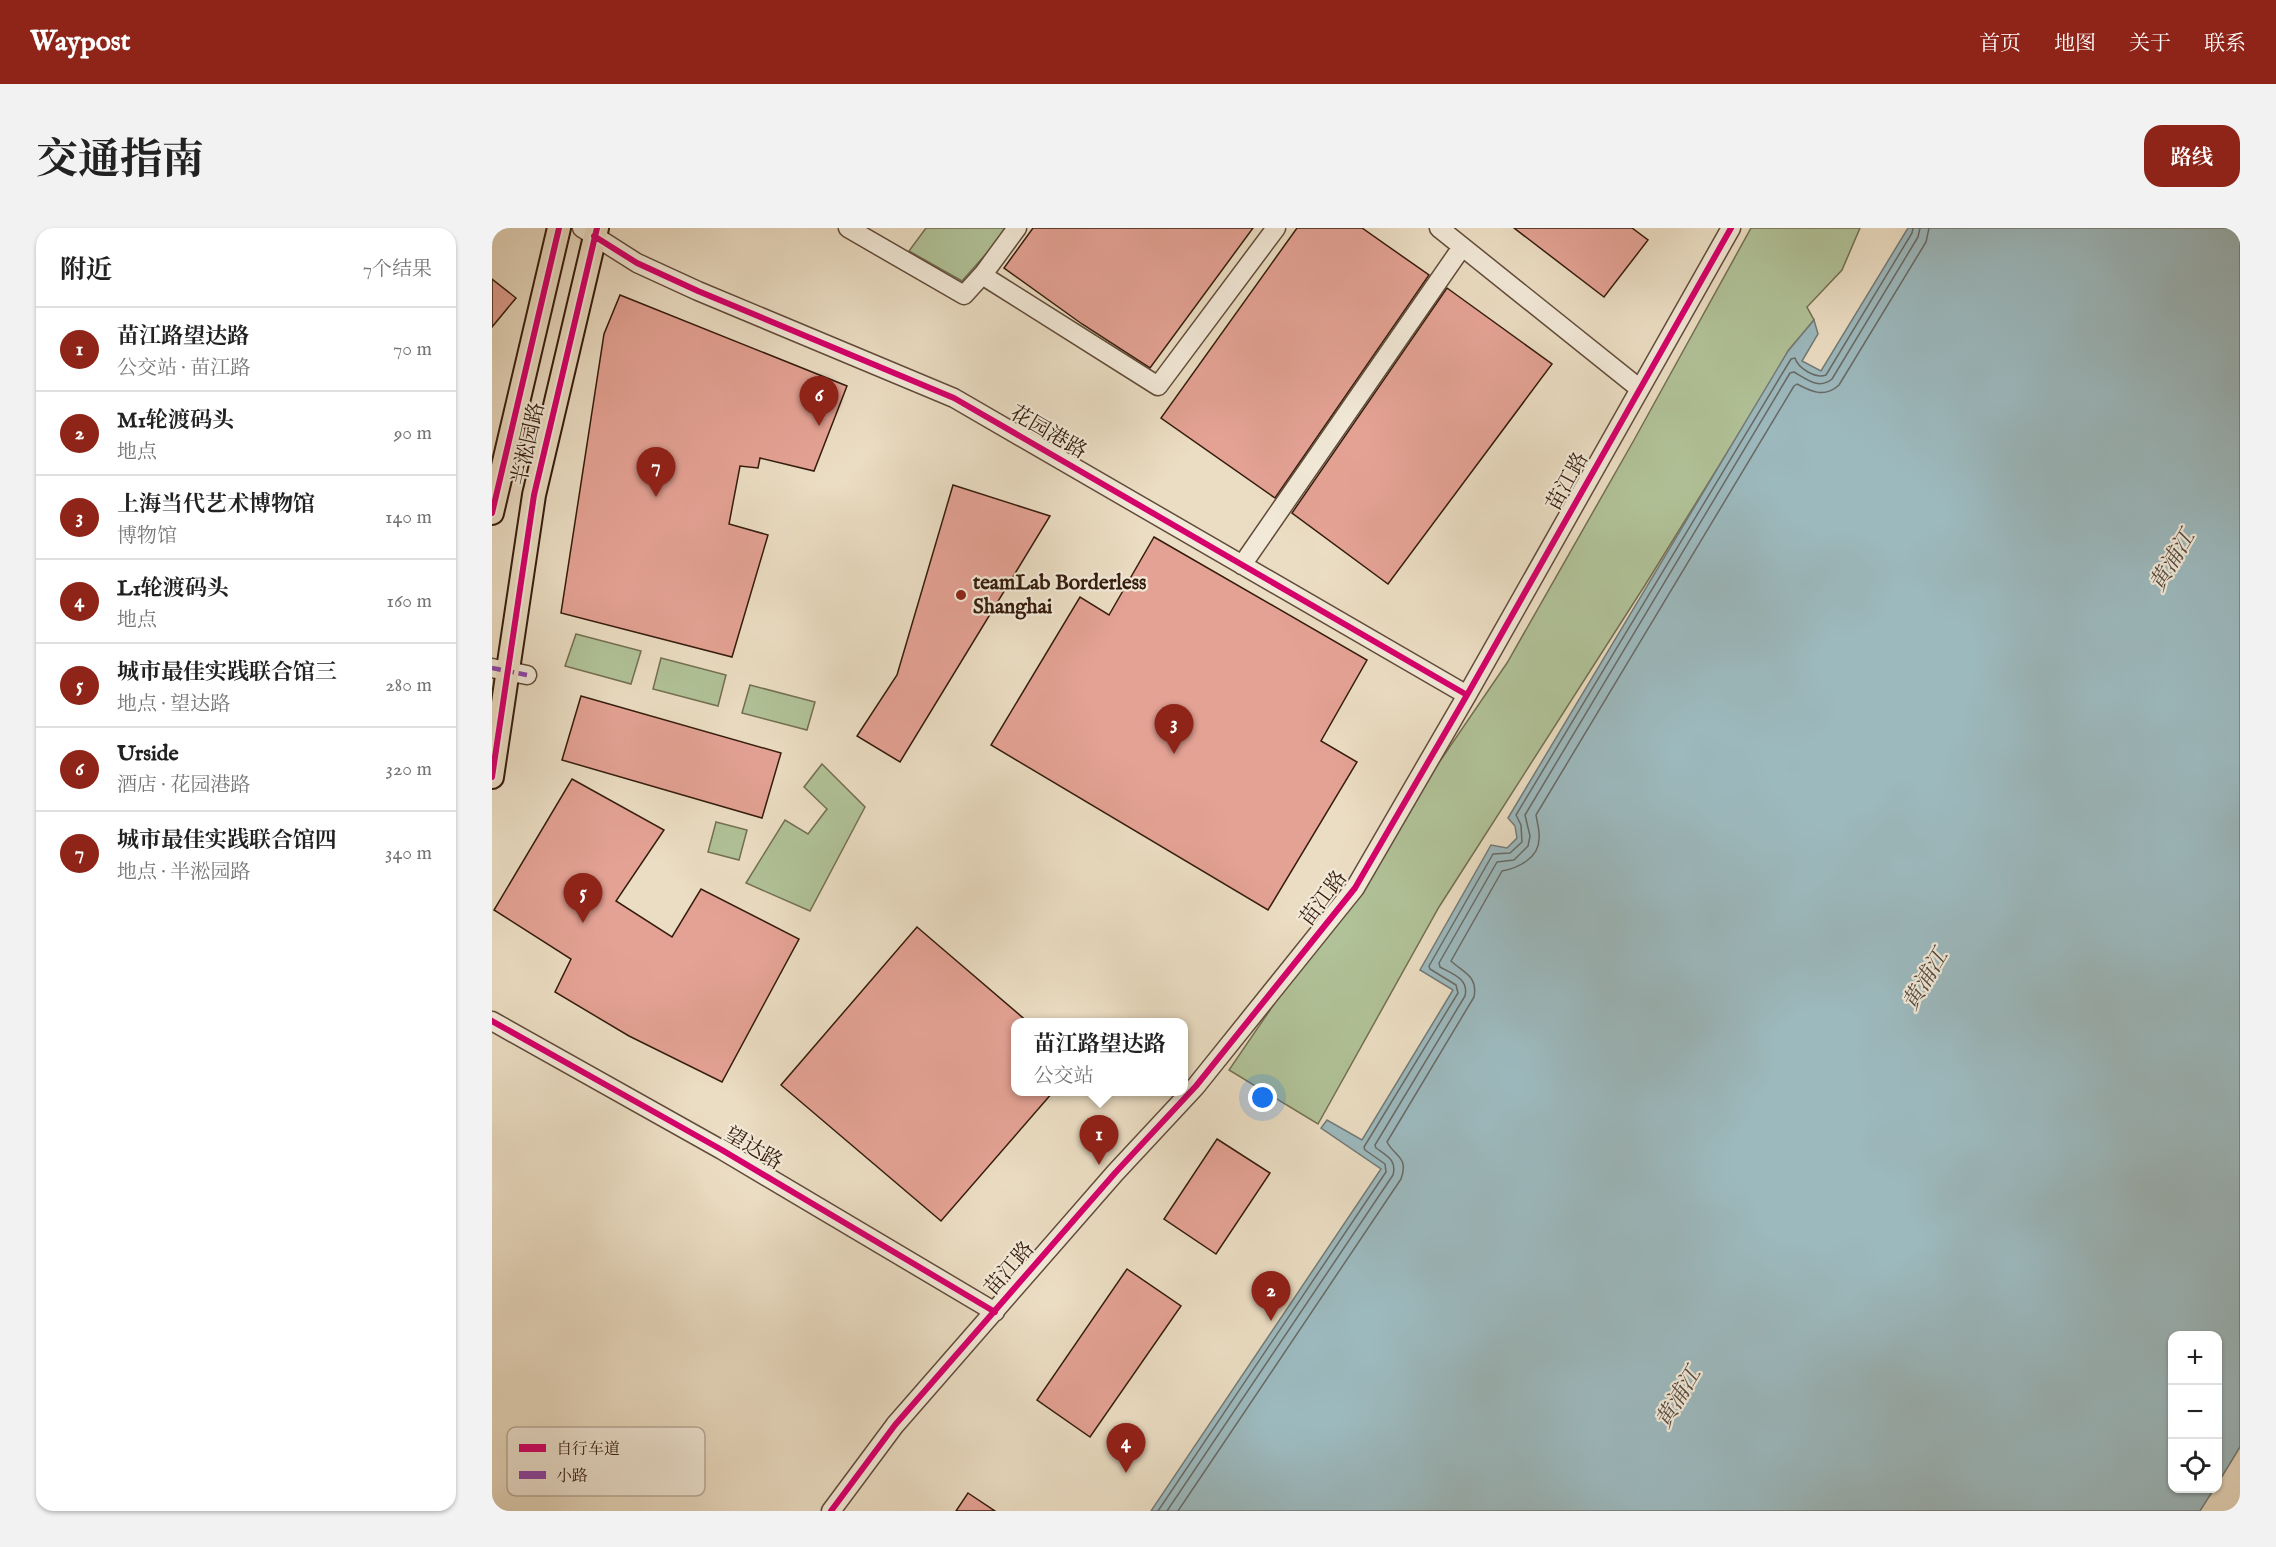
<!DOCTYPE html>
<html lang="zh">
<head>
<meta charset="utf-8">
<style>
	:root { --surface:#fff; --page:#f2f2f2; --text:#222; --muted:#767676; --line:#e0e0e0; --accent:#8f2418 }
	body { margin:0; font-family:"IM FELL English","Noto Serif SC",serif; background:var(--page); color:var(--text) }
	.controls { position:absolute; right:18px; bottom:18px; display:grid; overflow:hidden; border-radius:12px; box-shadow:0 2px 4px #0004 }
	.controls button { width:54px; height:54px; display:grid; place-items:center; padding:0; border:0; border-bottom:2px solid var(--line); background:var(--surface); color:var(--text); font:30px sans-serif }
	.you { position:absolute; left:771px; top:870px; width:21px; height:21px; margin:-15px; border:4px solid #fff; border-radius:50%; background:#1a73e8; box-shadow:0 0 0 9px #1a73e833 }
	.badge { display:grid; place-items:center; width:39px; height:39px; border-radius:50%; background:var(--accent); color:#fff; font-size:20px; font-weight:700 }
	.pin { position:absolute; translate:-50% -50px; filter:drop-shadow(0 2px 3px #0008) }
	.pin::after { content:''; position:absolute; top:32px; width:21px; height:18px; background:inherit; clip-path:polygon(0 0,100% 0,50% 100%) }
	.popup { position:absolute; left:519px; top:790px; width:177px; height:78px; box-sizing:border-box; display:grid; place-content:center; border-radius:12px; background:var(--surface); filter:drop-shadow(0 2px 4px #0005); font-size:20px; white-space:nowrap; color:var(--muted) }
	.popup b { font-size:22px; color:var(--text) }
	.popup::after { content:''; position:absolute; left:50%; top:100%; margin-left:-12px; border:12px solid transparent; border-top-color:var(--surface) }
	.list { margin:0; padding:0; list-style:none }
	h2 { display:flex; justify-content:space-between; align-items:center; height:78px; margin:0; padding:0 24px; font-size:26px }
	h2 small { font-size:20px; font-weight:400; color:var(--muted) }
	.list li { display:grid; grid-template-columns:39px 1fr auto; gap:18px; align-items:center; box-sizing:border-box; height:84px; padding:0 24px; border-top:2px solid var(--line) }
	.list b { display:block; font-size:22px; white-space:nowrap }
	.list p { margin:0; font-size:20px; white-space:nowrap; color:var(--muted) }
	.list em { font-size:20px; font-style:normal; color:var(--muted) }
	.icon { flex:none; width:33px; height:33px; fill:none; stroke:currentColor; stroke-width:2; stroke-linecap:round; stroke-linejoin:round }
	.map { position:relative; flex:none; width:1748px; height:1283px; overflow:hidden; border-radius:18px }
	header { display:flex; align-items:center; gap:36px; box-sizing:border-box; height:84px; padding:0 30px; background:var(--accent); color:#fff }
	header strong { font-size:28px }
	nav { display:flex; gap:33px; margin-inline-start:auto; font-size:21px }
	.intro { display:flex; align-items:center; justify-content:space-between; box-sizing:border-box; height:144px; padding:0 36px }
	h1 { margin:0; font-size:42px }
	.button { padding:15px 27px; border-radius:18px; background:var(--accent); color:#fff; font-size:21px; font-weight:700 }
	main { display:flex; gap:36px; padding:0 36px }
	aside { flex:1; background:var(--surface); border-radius:18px; box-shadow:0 2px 4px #0004 }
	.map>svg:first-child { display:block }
	.green { fill:#b1c298; stroke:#736f52; stroke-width:1.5 }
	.water { fill:#9cb9be; stroke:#737a77; stroke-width:1.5 }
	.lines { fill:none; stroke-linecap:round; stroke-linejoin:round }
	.shore { stroke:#686a66; stroke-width:1.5 }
	.building { fill:#e4a294; stroke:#351c0d; stroke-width:1.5 }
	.minor-casing { stroke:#624c3a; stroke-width:21 }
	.major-casing { stroke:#351c0d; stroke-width:26 }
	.minor { stroke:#f2e9d8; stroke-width:18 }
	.major { stroke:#ebddc3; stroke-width:22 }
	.quiet { stroke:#8e44ad; stroke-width:4.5; stroke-dasharray:9 4.5; stroke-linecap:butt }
	.cycleway-casing { stroke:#f2e9d8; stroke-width:10 }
	.cycleway { stroke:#d6006c; stroke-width:6 }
	.poi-dot { fill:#8f2418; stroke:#f2e9d8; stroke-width:2 }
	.labels { text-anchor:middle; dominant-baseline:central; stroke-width:4.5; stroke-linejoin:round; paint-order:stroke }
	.street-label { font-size:21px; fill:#351c0d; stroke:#f2e9d8 }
	.poi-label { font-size:21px; font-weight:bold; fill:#351c0d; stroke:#f2e9d8; text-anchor:start }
	.water-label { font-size:22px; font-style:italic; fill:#544b42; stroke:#f2e9d8 }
	.key { fill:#f2e9d8; stroke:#b9ac9b; stroke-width:1.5 }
	.key-label { font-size:16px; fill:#351c0d }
</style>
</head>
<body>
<header>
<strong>Waypost</strong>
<nav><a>首页</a><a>地图</a><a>关于</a><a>联系</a></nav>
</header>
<div class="intro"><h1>交通指南</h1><a class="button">路线</a></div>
<main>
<aside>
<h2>附近<small>7个结果</small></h2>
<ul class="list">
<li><span class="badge">1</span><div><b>苗江路望达路</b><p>公交站 · 苗江路</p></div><em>70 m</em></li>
<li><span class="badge">2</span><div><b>M1轮渡码头</b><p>地点</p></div><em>90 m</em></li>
<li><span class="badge">3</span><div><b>上海当代艺术博物馆</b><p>博物馆</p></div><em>140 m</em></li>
<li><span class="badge">4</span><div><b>L1轮渡码头</b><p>地点</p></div><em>160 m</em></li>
<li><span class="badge">5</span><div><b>城市最佳实践联合馆三</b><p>地点 · 望达路</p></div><em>280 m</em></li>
<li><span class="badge">6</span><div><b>Urside</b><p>酒店 · 花园港路</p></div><em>320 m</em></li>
<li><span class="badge">7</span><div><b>城市最佳实践联合馆四</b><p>地点 · 半淞园路</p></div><em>340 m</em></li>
</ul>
</aside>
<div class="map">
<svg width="1748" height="1283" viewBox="0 0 1748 1283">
	<rect width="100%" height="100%" fill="#ebddc3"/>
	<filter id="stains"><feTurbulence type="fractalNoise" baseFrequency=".00333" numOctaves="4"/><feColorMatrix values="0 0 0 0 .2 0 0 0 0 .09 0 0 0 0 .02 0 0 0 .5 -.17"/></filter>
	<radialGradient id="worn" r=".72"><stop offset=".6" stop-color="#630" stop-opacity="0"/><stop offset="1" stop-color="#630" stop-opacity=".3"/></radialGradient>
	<path class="green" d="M434,0h83l-47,53 -53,-30z
		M1259,0h109l-18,42 -35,37 7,13 -26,31 -3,8 -138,223 -208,325 -121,217 -89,-54 278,-407 127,-223z
		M84,406l65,17 -10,33 -66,-18z
		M169,430l65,17 -8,31 -65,-17z
		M258,457l65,17 -8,28 -65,-17z
		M330,536l43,43 -55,104 -64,-28 39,-63 23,14 19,-25 -23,-22z
		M224,594l31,8 -8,30 -31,-8z"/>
	<path class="water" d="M1416,0h332v1219l-22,36v-147h-46v152l42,1 -14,22h-1049l230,-342 -60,-41 6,-8 35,20 91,-150 -33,-20 71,-125 16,3 10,-10 -2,-12 -7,-8 280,-467 26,-31 4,14 -16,27 19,10z"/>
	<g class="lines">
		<path class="shore" d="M666,1283l228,-339 -1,-8 -20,-14 -1,-3 94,-154 -2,-8 -26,-16 -1,-3 64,-112 17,-1 12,-11 -1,-17 -5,-10 275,-456 4,-1c3,10 20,21 31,17l86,-142 1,-5
			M675,1283l226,-336c4,-15 -6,-19 -17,-27l-1,-3 90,-149c4,-17 -12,-22 -25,-29l-1,-4 58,-101 17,-2 14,-14 2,-10 -5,-21 265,-442 4,-1c12,7 25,18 38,7l86,-142 2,-9
			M686,1283l223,-332c8,-22 -6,-22 -14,-37l87,-145c4,-21 -10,-24 -23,-36l51,-90c16,-3 37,-13 37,-32 1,-8 -2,-17 -3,-24l258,-429 3,-2c15,8 28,14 42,1l87,-143 3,-14"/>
	</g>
	<path class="building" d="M541,0h220l-103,140 -68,-44 -78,-56z
		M805,0h65l67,47 -154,223 -114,-80z
		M1022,0h118l16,12 -44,57z
		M0,51l24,19 -24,29z
		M955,60l105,76 -164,220 -96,-71z
		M128,67l227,91 -33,85 -54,-13 -2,10 -18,-2 -11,58 39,11 -36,122 -171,-44 43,-279z
		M461,257l97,31 -150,246 -43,-26 40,-61z
		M662,309l213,123 -46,81 36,21 -89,148 -277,-165 89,-148 29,18z
		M89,468l200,57 -19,65 -200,-58z
		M80,551l92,51 -48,71 56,36 29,-48 98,50 -77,143 -93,-46 -74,-44 16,-33 -77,-49z
		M425,699l112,96h-14v69h38l-112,129 -160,-136z
		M725,911l53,34 -54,81 -52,-35z
		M635,1041l54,37 -91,131 -53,-37z
		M476,1265l27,18h-39z"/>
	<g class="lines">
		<g class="minor-casing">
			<path id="minor" d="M90,0l55,35 61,28 256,107 513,297
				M356,0l116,67 20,-22 33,-45
				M947,0l201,161
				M492,45l6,7 168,106 118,-158
				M750,337l220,-318
				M0,440l35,7
				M0,793l230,129 273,162
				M339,1283l64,-86 220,-252 81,-87 159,-198 112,-193 264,-467"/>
		</g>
		<g class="major-casing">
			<path id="major" d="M0,285l67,-285
				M0,549l42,-282 63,-267"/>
		</g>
		<use href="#minor" class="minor"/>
		<use href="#major" class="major"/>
		<path class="quiet" d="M0,440l35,7"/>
		<g class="cycleway-casing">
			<path id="cycleway" d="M102,8l43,27 61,28 256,107 513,297
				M0,285l67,-285
				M0,549l42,-282 63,-267
				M0,793l230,129 273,162
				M339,1283l64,-86 220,-252 81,-87 159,-198 112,-193 264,-467"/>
		</g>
		<use href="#cycleway" class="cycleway"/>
	</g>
	<circle class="poi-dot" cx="469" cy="367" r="6"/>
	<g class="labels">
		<g class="street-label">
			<text transform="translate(556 205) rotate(30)">花园港路</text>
			<text transform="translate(37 216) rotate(-77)">半淞园路</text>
			<text transform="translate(1076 254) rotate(-61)">苗江路</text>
			<text transform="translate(832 671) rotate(-53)">苗江路</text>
			<text transform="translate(261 921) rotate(30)">望达路</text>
			<text transform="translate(518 1041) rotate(-49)">苗江路</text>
		</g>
		<g class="poi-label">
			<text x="481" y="355">teamLab Borderless<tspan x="481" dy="24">Shanghai</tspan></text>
		</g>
		<g class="water-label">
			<text transform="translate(1681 333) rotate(-59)">黄浦江</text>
			<text transform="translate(1434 752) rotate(-59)">黄浦江</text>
			<text transform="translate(1187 1170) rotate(-59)">黄浦江</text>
		</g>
	</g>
	<rect x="15" y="1199" width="198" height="69" rx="9" class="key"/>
	<rect x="27" y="1216" width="27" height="8" fill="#d6006c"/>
	<rect x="27" y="1243" width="27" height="8" fill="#8e44ad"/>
	<g class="key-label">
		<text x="64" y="1226">自行车道</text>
		<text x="64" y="1253">小路</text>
	</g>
	<rect width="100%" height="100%" filter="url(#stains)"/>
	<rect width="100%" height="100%" fill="url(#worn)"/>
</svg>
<div class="controls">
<button>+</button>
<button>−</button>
<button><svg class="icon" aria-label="locate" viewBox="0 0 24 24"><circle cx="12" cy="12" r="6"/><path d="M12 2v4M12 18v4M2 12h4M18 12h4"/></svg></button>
</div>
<div class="you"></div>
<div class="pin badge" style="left:607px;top:937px">1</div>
<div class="popup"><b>苗江路望达路</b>公交站</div>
<div class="pin badge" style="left:779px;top:1093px">2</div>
<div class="pin badge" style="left:682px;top:526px">3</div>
<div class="pin badge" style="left:634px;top:1245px">4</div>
<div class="pin badge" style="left:91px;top:695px">5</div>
<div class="pin badge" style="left:327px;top:198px">6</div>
<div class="pin badge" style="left:164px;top:269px">7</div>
</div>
</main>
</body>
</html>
